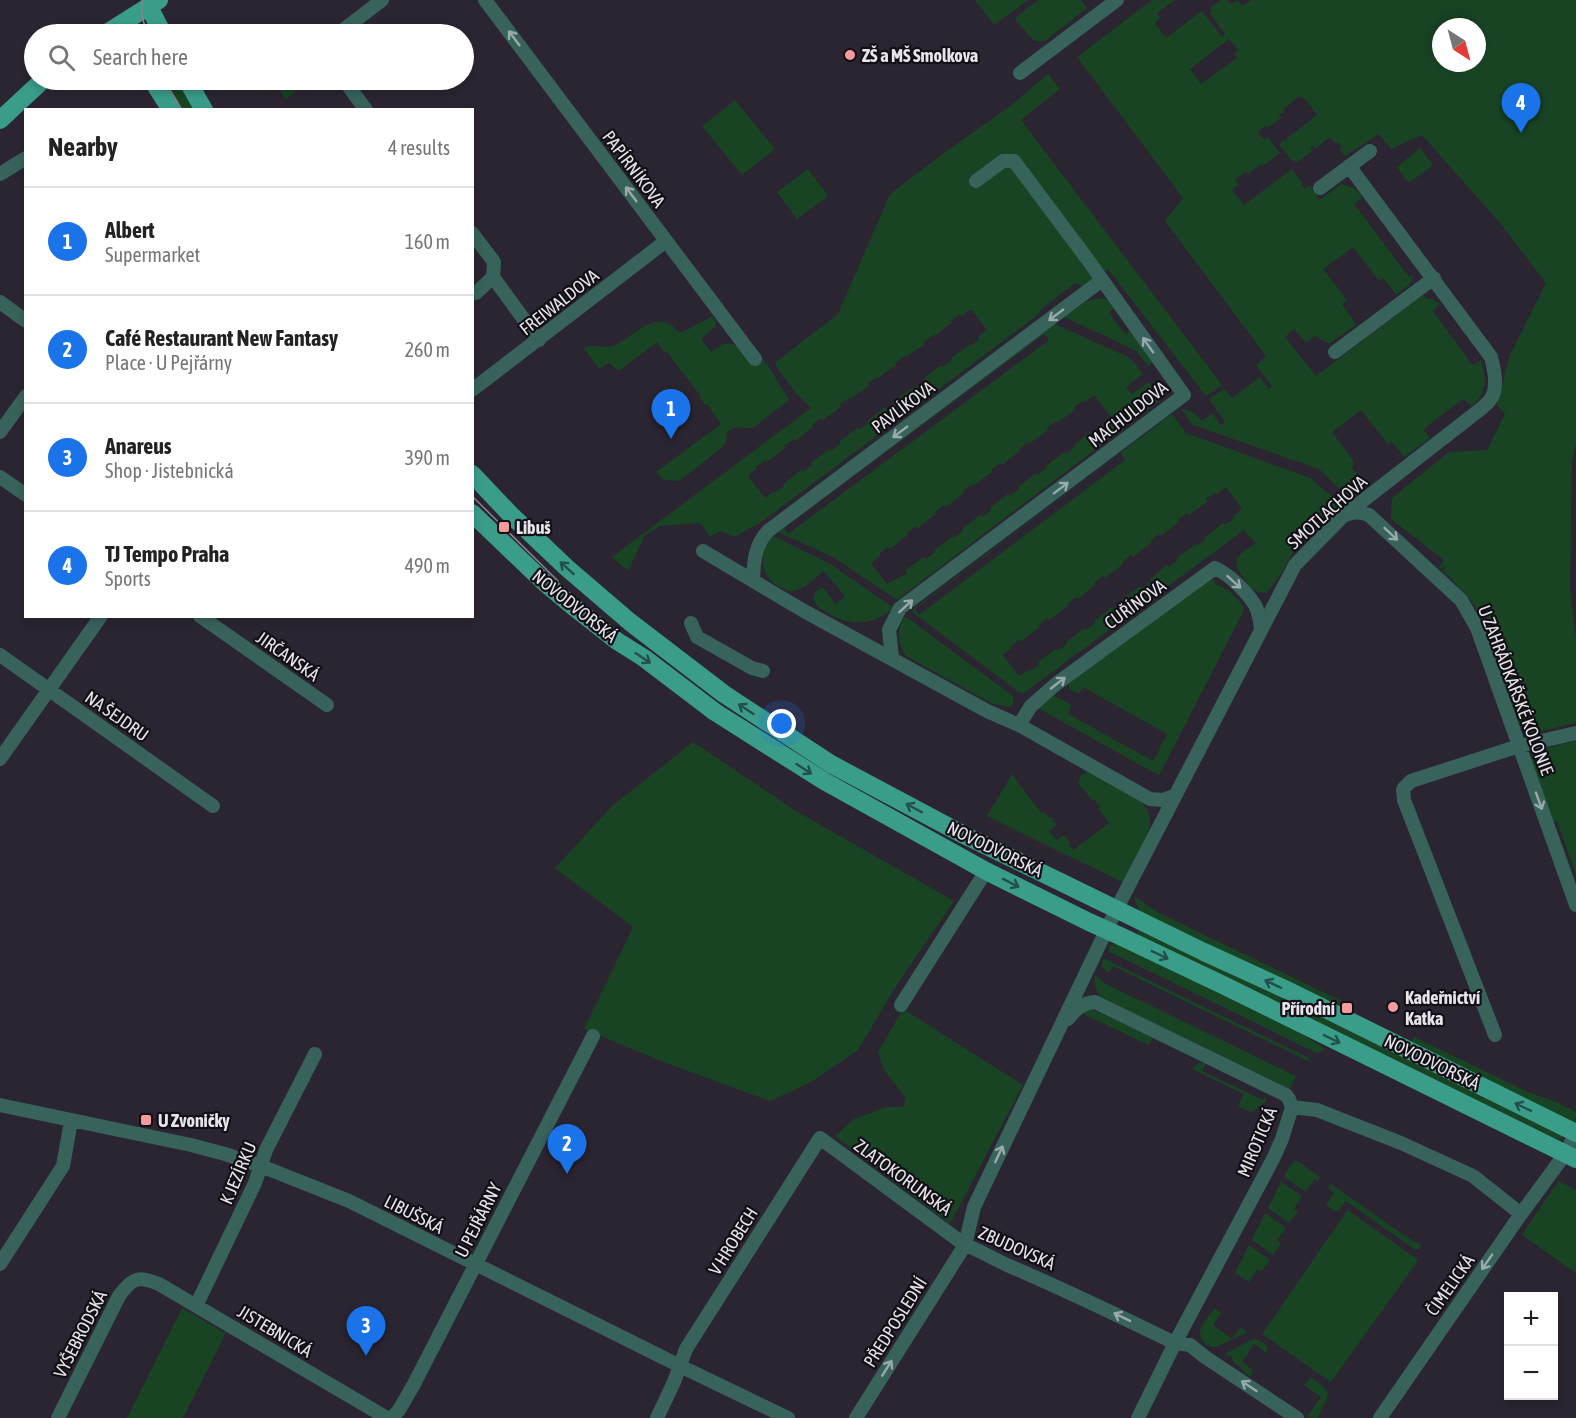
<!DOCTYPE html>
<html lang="en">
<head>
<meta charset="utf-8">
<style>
	:root { --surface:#fff; --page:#f2f2f2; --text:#222; --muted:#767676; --line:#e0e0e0; --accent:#1a73e8 }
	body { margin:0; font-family:"Asap Condensed",sans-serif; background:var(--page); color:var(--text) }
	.controls { position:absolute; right:18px; bottom:18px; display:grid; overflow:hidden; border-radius:0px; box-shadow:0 3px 9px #0003 }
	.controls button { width:54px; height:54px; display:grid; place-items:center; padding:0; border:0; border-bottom:2px solid var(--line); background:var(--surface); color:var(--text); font:30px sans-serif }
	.compass { position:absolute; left:1432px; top:18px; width:54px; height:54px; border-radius:50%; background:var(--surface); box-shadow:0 3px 9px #0003; rotate:144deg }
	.you { position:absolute; left:782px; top:724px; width:21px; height:21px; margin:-15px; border:4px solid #fff; border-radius:50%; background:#1a73e8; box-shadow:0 0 0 9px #1a73e833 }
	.badge { display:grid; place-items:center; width:39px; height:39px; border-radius:50%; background:var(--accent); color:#fff; font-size:20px; font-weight:700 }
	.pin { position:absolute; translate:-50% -50px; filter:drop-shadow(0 2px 3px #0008) }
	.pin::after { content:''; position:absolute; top:32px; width:21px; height:18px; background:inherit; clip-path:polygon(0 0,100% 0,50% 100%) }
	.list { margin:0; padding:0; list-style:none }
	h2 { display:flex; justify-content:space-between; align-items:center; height:78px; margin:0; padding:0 24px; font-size:26px }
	h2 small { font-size:20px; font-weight:400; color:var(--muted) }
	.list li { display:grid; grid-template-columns:39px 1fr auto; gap:18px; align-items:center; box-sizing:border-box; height:108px; padding:0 24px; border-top:2px solid var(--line) }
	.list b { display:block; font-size:22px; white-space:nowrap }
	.list p { margin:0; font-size:20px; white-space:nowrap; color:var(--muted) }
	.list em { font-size:20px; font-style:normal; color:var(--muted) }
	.icon { flex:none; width:33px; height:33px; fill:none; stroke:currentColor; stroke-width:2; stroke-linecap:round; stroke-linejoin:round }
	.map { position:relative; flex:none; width:1576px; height:1418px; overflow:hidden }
	.search { position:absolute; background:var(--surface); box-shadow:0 3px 9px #0003; left:24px; top:24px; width:450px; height:66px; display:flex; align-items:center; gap:15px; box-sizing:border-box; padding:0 21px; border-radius:33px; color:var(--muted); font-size:22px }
	.panel { position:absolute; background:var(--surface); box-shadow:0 3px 9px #0003; left:24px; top:108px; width:450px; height:510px; border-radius:0px }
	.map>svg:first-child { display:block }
	.green { fill:#184424; fill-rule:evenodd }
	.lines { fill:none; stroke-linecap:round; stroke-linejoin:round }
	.minor { stroke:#38635a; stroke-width:14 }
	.major { stroke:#399d8a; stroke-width:18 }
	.tram { stroke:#89848e; stroke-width:1.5 }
	.oneway { stroke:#9aa }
	.oneway2 { stroke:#244f4a }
	.poi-dot { fill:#f59b9d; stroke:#120f15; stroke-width:2 }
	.labels { text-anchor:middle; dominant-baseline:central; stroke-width:4.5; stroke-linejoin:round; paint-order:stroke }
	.poi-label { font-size:18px; font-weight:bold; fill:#e8e4ec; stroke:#120f15; text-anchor:start }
	.street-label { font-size:18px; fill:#e8e4ec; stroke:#120f15 }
</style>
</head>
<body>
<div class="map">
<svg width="1576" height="1418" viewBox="0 0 1576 1418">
	<rect width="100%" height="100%" fill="#2b2531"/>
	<path class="green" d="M975,0h53l-34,25z
		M1038,0h43l6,8 -42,33h-10l-6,-5 -14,-18z
		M1152,0h23l-18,13 3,5 -5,5 11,15 36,-27 20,26 3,-3 -15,-21 2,-2 -2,-3 11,-8h6l4,4 7,-4 5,6 8,-6h325v443l-4,19 -2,127 6,50v84l-48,11 -8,-7v-3l-4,1 -20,-58 5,-2c-5,-15 -10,-31 -17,-45 -10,-18 -26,-35 -41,-49l3,-4 -8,2 6,-9 -53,-41 1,-21 57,-46 38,-2 18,-36 -8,-9 12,-48 37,-74 -46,-60 -78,-88 -31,14 -12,-15 -34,22 -6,-7 3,-3 -4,-4 -2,2 -6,-7 -15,12 -2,-3 -3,2 2,3 -16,12 -2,-3 -2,1 -13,-17 5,-4 1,2 2,-1 -1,-2 31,-24 -11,-15 -6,-4 -17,13 2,2 -6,4 2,3 -14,10 -2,-2 -7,6 6,8 4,-3 12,16 -17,13 -2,-2 -13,10 -2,-2 -11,8 3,5 -6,5 12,15 48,-36 11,14 -2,2 4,4 5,-4 10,15 21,-16 12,4 8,7v4l-7,5 55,73 4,-3c1,10 -10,15 -17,20l-13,-16 -4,3 -26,-34 -30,22 24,31 -5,4 13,19h3l-29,21 -14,-8 -9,7 -12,-14 -9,8 31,39 107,-81 4,4h6l7,5 -7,7 39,54h2l7,-5c5,20 7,31 -9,46l-9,-7 -36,27 -3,4 5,7v2l-25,18 -13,-16 -3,3 -27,-34 -29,22 22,30 -2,6 14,17 -17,13 -30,-29 -126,-44 -12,-16c10,1 15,5 21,12l10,-8 9,12 4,-3 -16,-23 15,-10 8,9 28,-21 9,12 3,-3 -16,-21 10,-9 -101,-135 18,-23 -106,-141zM1441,27h36v36h-36zM1229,39l9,11 -4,4 3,4 -36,26 -11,-15z
		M1048,74l12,15 -39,31 201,265 -16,11 -98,-127 -22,19 -11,-5 -31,24 -9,10 -271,203 -29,17 -15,-6 -10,6 -10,-14 -40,3 -15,9 -17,36 -16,-14 199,-149 -16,-16 -19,-26v-4l62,-48 52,-120 54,-41 65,-46zM971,309l16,21 -9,7 1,3 -9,6 -1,-1 -18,13 1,2 -9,7 -2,-2 -18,14 1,2 -9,7 -2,-1 -18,13 1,2 -9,7 -2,-2 -18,14 1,2 -9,7 -2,-2 -18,14 1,2 -9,7 -2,-2 -18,14 1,2 -9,7 -2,-2 -18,14 1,2 -9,7 -1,-2 -9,7 -17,-22 9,-7 -1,-2 9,-7 2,2 18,-14 -1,-2 9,-6 2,1 18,-14 -1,-2 9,-7 2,2 18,-13 -1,-3 9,-6 1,1 19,-13 -1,-3 9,-6 1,1 18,-13 -1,-2 10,-7 1,1 19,-13 -1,-2 9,-7 1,1 18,-13 -1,-2 9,-7 2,2z
		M158,80h19l17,29h-16z
		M275,80h35l-24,19 -14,-18z
		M735,100l40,49 -33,26 -40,-49z
		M1420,148l13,17 -24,18 -12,-16z
		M808,169l20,27 -31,23 -20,-27z
		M1098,298l11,2 7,7 -7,6 16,21 8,-5 19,28v5l-3,5 -14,-17 -71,-33 21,-15z
		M713,316l3,6 -1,5 -14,12 10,13c4,-2 9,-7 13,-8 13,-4 21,12 26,20l11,-7 8,10 20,33 -36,28h-10l-8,-1 -8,5 -1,10 -3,5 -44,34 -15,-1 -8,-8 65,-48 -14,-20 -2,1 -6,-9 1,-1 -34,-44 -2,1 -7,-10 -38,29 -10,-8 -10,6 -15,-21c9,-5 18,1 28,-2 18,-5 36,-32 57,-22 4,2 8,7 12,9z
		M1055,324l73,33 5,4 10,13 -17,13 6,7 16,-12 11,14v5l-262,199 -64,-43 -53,-24 -1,-2zM1044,334l5,6 -261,194 -4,-6zM1094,395l17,22 -9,7 1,2 -10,7 -1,-2 -18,14 1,2 -9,7 -2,-2 -18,14 1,2 -9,7 -2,-2 -18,14 1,2 -9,7 -2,-2 -18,14 1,2 -9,7 -2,-2 -18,14 1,2 -9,7 -1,-2 -19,14 1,2 -9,7 -2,-2 -18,13 1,3 -9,6 -1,-1 -10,6 -16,-21 9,-7 -1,-2 9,-7 2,2 18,-14 -1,-2 9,-7 2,2 18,-14 -1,-2 9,-7 2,2 18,-14 -1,-2 9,-7 1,2 19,-14 -1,-2 9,-7 2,2 18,-14 -1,-2 9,-7 1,2 19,-14 -1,-2 9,-7 1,2 18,-13 -1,-3 9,-6 2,1z
		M1172,414l14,19 124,45 31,26 -40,37 -7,9 -12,22 -15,21c-5,0 -10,-1 -14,-4 -6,-5 -20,-23 -16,-30 3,-7 13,-12 19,-16l-12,-13 -220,163 -5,-1 -108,-81zM1121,453l4,7 -206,155 -4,-6zM1226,487l16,22 -9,7 1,2 -9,7 -2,-2 -18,14 1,2 -9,7 -1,-2 -19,14 1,2 -9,7 -2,-2 -17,14 1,2 -9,7 -2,-2 -19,14 1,2 -9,7 -1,-2 -18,14 1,2 -9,7 -2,-2 -18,14 1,2 -9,7 -2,-2 -18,13 1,3 -9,6 -2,-1 -9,6 -16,-21 9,-7 -1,-2 9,-7 2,2 18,-14 -1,-2 8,-7 2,2 19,-14 -1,-2 9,-7 2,2 17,-14 -1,-2 9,-7 2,2 18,-14 -1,-2 9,-7 2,2 18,-14 -1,-2 9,-7 2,2 18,-14 -1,-2 9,-7 2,2 18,-13 -1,-3 9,-6 2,1z
		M773,536l57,28 64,44c-21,16 -40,20 -64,6 -8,-4 -14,-7 -17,-16l3,-7 4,-3 5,1 10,15 10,-7 -21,-26c-7,5 -18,16 -26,19 -7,3 -12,0 -18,-3 -3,-2 -6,-3 -8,-5 -13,-12 -12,-36 1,-46z
		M1214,579l1,5c14,4 20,12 29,23v3l-84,164 -2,1 -120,-67 14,-13 20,10 -4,9 85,47 14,-27 -84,-47 -4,7 -9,-4 -2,-7 138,-103z
		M905,616l108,80v6l-2,5 -18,-3 -87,-48c-9,-13 -10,-26 -1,-40z
		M1576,741v134l-19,-54 -4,1 -23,-60 3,-11z
		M693,742l103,69 158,90 -58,85 -38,64 -45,31 -43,20 -112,-41 -74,-31 49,-102 -78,-59 57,-62z
		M1088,772l51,27c5,6 11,13 11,21 1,16 -19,48 -26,63l-137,-67 25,-42 29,39 3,-1 5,6 2,-1 6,8 -8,6 8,9 7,-5 6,8 -1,2 4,5 36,-27 -11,-15 2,-1 -5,-7 -2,1 -15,-18 3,-8z
		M1135,897l24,16 189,91 -2,2 -35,-11 -171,-84 -6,-12z
		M1142,930l420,204v4l-4,2 -419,-203 -2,-5z
		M1116,943l177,85 32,21 -4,3 -4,1 -209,-102 2,-5z
		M1103,958l206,100 -1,3 -195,-95 -4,7 -7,-6z
		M1095,974l9,9 192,93 -6,13 -189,-92c-6,-7 -7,-13 -6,-23z
		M903,1009l120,76 -73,139 -115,-88 19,-17 33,-12h16l3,-9 -22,-28 -6,-18z
		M1088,1009l10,3 55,26 -4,7 -70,-33z
		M1414,1037l114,55 28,10 20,10v12l-165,-82z
		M1198,1063h8l-4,8 61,29 3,-4v6l-15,10 -13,-6 6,-12 -52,-25z
		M1296,1160l24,17 -2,4 -4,-2 -8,13 -22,-15 5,-10z
		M1558,1181l18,9v83l-54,-38z
		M1281,1182l21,14 -8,13 4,3 -9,11 -21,-15z
		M1331,1184l83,58 1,-1 6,4 -2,4h-5l-68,-48 -7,9 -4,1 -9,-6 8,-12 -6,-5z
		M1347,1211h2l68,48v3l-86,120 -69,-48z
		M1265,1213l21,15 -9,12 4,3 -8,12 -21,-15z
		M1249,1245l21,15 -9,12 -4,-3 -8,13 -14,-9z
		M182,1308l43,25 -2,6 -40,79h-56z
		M1215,1308l6,5 -8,12 19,14 9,-12 4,3 1,3 -30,14c-10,0 -19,-7 -15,-19 3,-7 10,-14 14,-20z
		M1253,1339c6,0 14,5 15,10l-2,4 -12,-9 -12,18 11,8 -3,7 -18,-17 1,-2 -4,-3 -1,2 -3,-3z
		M1311,1377l11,8 6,7 -1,7 -10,19 -10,-1 14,-20 -17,-12z"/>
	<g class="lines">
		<path class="minor" d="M485,0l270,359
			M338,34l44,-34
			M1020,73l97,-73
			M344,80l22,30
			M0,174l26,-16
			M1320,188l50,-37
			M472,233l22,29 -1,15 46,63
			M476,293l17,-16
			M0,302l26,19
			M1335,352l99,-74
			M472,390l194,-149
			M0,432l26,-36
			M0,477l26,18
			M1346,515c8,-4 15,-3 23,0l92,85 16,28 99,277
			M703,551l101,60 183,100 32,14 131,74 13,1 13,-5
			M753,579c1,-19 2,-34 15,-48l334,-251
			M200,616l127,89
			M691,623l6,14 55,31 11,3
			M0,655l213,151
			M892,658l-3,-28 11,-22 284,-213 -96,-135 -74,-99h-11l-27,20
			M1019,725l12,-19 25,-22 159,-116c15,7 31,23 40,37 4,7 5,16 6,24
			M0,759l101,-143
			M901,1005l85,-134
			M1068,1019c8,-10 14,-16 27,-17l191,93 3,4 3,8
			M1495,1035l-91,-235 -1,-11 8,-8 108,-35 57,-13
			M0,1105l191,40 34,9 36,12 88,35 331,165 108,52
			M1292,1107l25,3 84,33 72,33 48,38
			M0,1264l63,-98 8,-45
			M196,1306l59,-123 11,-33 49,-96
			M58,1418l61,-122c14,-19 19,-20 40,-12l228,134
			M392,1418l7,-8 15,-26 179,-348
			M657,1418l17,-36 12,-33 134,-211 145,107c14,5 27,13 42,20 57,24 112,51 168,78l15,2 15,12 92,61
			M856,1418l109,-173 9,-38 143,-299 178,-343 47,-48 140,-109c3,-3 8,-7 10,-11 6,-12 2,-28 -1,-40l-142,-191
			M1138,1418l37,-75 98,-184 9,-20 10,-32
			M1380,1418l141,-204 44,-60 11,-21"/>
		<path class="major" d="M149,7l14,27
			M105,34l54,-34
			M152,80l19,30
			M187,80l17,30
			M0,120l43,-40
			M472,474l38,40 57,54 63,54 94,72 107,70 133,71 240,117 85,39 287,142
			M472,513l72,69 31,26 42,33 27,17 71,54 109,69 162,90 103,51 31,14 103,49 353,174"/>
		<path class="tram" d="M142,0v16l5,18
			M164,80l18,30
			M472,496l86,85"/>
	</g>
	<defs><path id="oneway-shaft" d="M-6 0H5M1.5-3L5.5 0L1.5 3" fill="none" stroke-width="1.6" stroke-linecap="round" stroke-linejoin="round" transform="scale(1.5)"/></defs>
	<g class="oneway">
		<use href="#oneway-shaft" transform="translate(514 38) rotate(-127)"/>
		<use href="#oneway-shaft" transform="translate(631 194) rotate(-127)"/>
		<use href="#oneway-shaft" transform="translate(1056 315) rotate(143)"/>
		<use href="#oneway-shaft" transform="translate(1148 345) rotate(-125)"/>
		<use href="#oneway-shaft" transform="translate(900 432) rotate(143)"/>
		<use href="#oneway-shaft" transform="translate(1061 488) rotate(-37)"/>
		<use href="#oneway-shaft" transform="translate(1391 534) rotate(43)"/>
		<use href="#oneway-shaft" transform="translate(1234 582) rotate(42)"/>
		<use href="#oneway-shaft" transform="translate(906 606) rotate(-43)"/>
		<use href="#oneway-shaft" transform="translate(1058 683) rotate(-38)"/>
		<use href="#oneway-shaft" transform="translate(1539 801) rotate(70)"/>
		<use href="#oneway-shaft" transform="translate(999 1154) rotate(-65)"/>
		<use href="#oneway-shaft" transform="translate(1487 1262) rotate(125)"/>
		<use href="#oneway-shaft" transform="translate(1122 1317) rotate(-154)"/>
		<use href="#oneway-shaft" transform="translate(887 1368) rotate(-58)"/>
		<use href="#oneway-shaft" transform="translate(1249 1386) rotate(-147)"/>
	</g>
	<g class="oneway2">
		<use href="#oneway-shaft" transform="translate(567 568) rotate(-138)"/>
		<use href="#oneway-shaft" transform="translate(643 658) rotate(34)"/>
		<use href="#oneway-shaft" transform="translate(746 709) rotate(-147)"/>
		<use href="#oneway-shaft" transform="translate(804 769) rotate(33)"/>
		<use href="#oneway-shaft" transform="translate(914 808) rotate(-152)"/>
		<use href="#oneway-shaft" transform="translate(1011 883) rotate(27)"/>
		<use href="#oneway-shaft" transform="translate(1160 955) rotate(26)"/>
		<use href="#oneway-shaft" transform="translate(1273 984) rotate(-155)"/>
		<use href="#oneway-shaft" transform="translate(1332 1039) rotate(26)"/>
		<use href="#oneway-shaft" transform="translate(1523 1107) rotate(-154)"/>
	</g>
	<g class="poi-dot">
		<circle cx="850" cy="55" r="6"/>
		<rect x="498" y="521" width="12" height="12" rx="3"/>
		<circle cx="1393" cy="1007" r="6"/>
		<rect x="1341" y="1002" width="12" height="12" rx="3"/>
		<rect x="140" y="1114" width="12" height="12" rx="3"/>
	</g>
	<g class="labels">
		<g class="poi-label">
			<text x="862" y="55">ZŠ a MŠ Smolkova</text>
			<text x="516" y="527">Libuš</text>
			<text x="1405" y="997">Kadeřnictví<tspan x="1405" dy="21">Katka</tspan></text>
			<text x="1335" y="1008" text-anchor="end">Přírodní</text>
			<text x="158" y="1120">U Zvoničky</text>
		</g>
		<g class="street-label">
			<text transform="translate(634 169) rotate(53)">PAPÍRNÍKOVA</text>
			<text transform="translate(559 302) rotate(-38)">FREIWALDOVA</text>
			<text transform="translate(903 407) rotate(-37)">PAVLÍKOVA</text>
			<text transform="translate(1128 414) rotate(-38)">MACHULDOVA</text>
			<text transform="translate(1327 512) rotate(-42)">SMOTLACHOVA</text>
			<text transform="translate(1135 604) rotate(-36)">CUŘÍNOVA</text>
			<text transform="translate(575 606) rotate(39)">NOVODVORSKÁ</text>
			<text transform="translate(288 656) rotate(35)">JIRČANSKÁ</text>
			<text transform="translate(1516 690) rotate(69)">U ZAHRÁDKÁŘSKÉ KOLONIE</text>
			<text transform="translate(117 716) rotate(35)">NA ŠEJDRU</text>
			<text transform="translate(995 849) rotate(26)">NOVODVORSKÁ</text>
			<text transform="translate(1432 1062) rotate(26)">NOVODVORSKÁ</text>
			<text transform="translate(1257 1142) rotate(-67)">MIROTICKÁ</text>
			<text transform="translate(238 1173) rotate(-67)">K JEZÍRKU</text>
			<text transform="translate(903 1177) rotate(36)">ZLATOKORUNSKÁ</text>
			<text transform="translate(414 1214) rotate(27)">LIBUŠSKÁ</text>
			<text transform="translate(478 1220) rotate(-63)">U PEJŘÁRNY</text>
			<text transform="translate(733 1241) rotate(-58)">V HROBECH</text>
			<text transform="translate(1017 1248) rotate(24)">ZBUDOVSKÁ</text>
			<text transform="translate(1450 1285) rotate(-55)">ČIMELICKÁ</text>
			<text transform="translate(895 1322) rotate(-58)">PŘEDPOSLEDNÍ</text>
			<text transform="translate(275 1331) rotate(31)">JISTEBNICKÁ</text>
			<text transform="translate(80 1334) rotate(-63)">VYŠEBRODSKÁ</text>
		</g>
	</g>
</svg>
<div class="controls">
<button>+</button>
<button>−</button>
</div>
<svg class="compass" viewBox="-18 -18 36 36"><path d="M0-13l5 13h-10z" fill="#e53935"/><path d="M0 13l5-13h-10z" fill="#767676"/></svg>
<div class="you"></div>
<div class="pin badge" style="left:671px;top:439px">1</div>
<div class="pin badge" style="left:567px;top:1174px">2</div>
<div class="pin badge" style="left:366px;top:1356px">3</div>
<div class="pin badge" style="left:1521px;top:133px">4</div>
<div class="search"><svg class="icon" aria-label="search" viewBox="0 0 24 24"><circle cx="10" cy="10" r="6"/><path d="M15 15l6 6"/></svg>Search here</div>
<section class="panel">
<h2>Nearby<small>4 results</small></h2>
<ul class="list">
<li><span class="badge">1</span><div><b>Albert</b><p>Supermarket</p></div><em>160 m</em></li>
<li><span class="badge">2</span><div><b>Café Restaurant New Fantasy</b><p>Place · U Pejřárny</p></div><em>260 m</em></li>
<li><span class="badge">3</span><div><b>Anareus</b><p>Shop · Jistebnická</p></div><em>390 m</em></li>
<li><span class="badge">4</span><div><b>TJ Tempo Praha</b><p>Sports</p></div><em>490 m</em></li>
</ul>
</section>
</div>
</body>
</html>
